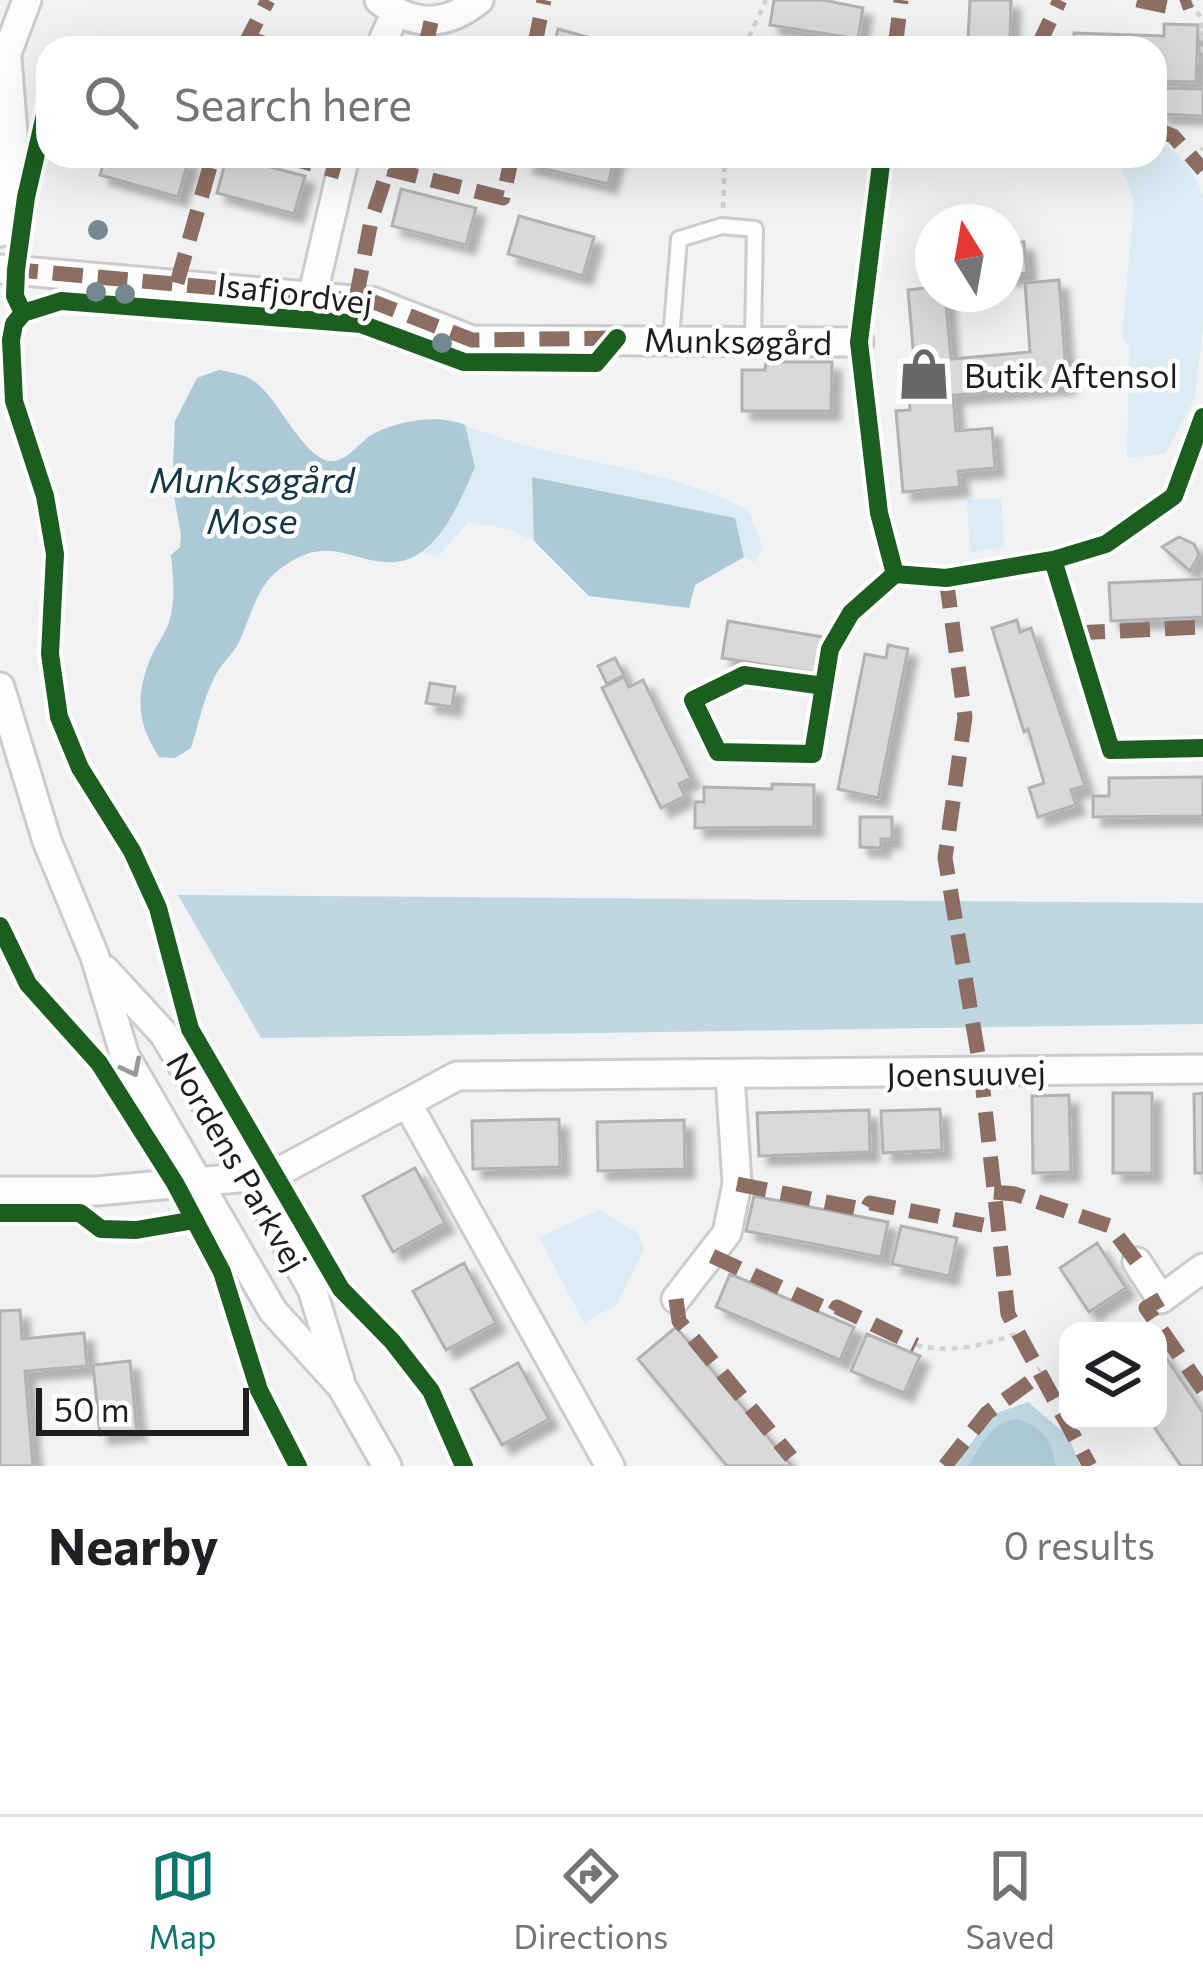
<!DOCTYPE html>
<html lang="en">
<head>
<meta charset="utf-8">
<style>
	:root { --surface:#fff; --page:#f2f2f2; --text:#202124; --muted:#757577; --line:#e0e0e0; --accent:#0f766e }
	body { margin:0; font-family:Commissioner,sans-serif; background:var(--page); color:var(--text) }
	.controls { position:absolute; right:36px; bottom:36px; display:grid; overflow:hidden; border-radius:24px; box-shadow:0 12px 48px #0002 }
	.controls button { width:108px; height:108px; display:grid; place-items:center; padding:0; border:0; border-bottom:3px solid var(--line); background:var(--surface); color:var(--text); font:60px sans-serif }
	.compass { position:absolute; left:915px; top:204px; width:108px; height:108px; border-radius:50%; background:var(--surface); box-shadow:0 12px 48px #0002; rotate:349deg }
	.scale { position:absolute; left:36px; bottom:30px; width:213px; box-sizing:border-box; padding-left:12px; border:6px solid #1d1e1f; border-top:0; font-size:33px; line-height:42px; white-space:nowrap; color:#1d1e1f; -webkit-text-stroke:9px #fff; paint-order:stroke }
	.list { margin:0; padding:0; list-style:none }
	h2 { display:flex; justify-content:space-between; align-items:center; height:156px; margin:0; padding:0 48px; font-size:51px }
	h2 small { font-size:39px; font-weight:400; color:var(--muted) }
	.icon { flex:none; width:66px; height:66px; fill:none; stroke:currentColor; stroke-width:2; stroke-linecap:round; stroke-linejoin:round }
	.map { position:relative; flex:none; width:1203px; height:1466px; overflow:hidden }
	.search { position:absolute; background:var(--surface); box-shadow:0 12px 48px #0002; left:36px; right:36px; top:36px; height:132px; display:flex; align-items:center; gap:30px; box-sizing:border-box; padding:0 42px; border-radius:36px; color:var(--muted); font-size:45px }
	.sheet { height:348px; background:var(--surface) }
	nav { display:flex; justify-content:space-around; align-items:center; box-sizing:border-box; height:168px; border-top:3px solid var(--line); background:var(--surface); font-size:33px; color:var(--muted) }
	nav a { display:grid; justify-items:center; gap:6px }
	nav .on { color:var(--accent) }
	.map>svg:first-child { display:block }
	.green { fill:#dbecf4 }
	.forest { fill:#c0d7e2 }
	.water { fill:#acc9d5 }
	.building { fill:#d8d9da; stroke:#b0b2b3; stroke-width:3; filter:url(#shadow) }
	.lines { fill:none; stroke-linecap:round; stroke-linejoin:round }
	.service-casing { stroke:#cbcccd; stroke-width:20 }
	.minor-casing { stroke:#cbcccd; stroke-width:33 }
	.path { stroke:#d1d2d2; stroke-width:4.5; stroke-dasharray:6 6; stroke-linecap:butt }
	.service { stroke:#fdfdfd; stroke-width:14 }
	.minor { stroke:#fdfdfd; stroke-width:27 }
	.quiet { stroke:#8d6e63; stroke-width:15; stroke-dasharray:30 15; stroke-linecap:butt }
	.cycleway-casing { stroke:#fff; stroke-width:26 }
	.cycleway { stroke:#1b5e20; stroke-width:18 }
	.tree { fill:#738891 }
	.oneway { stroke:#989999 }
	.labels { text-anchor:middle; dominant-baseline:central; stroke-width:9; stroke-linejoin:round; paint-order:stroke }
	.street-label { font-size:33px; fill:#1d1e1f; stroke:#fff }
	.poi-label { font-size:33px; fill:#1d1e1f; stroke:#fff; text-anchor:start }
	.water-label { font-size:36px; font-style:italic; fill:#133745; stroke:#fff }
</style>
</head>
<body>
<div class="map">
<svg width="1203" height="1466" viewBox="0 0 1203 1466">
	<defs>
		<filter id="shadow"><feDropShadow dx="9" dy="9" stdDeviation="3" flood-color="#0004"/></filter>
	</defs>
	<rect width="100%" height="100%" fill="#f0f2f4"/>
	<path class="green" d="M1155,139c24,13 39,31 48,57v129l-8,73 -30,56 -38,4 2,-110 -7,-11 12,-134 -16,-47h37z
		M465,425c94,39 192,38 283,85l15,37 -8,15 -11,-5 -10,-39 -201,-41 1,64 -25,-12 -41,-7 -30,35 -17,-5 23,-24 31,-61z
		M1001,498l3,49 -34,6 -3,-53z
		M599,1210l39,23 6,16 -27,55 -33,19 -45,-86z"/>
	<path class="forest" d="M178,895l1025,8v121l-942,14z
		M1028,1402l41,35 11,29h-125l36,-51z"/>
	<path class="water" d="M219,370c11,2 25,4 35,11 24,17 49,76 75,80 19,2 31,-21 46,-28 26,-13 64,-19 90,-8l10,42c-14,32 -37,92 -80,95 -44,3 -65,-31 -115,7 -23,17 -29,46 -40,71 -6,14 -20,24 -26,38 -11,22 -16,48 -23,70l-16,10 -16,-1c-22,-34 -24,-61 -8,-100 5,-12 14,-22 18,-35 7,-23 4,-43 2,-67l9,-8 1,-12 -9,-50 3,-64 22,-43z
		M532,477l203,41 9,39 -49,28 -6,23 -100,-12 -55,-55z
		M1017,1419c27,9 34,20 39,47h-88c14,-20 22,-45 49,-47z"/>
	<path class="building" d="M774,0h49l40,8 -5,31 -88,-14z
		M970,0h41l-1,41 -13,-1v8h-24v-9h-5z
		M1164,24l34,1 -2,57 -41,-1v-33h-81v-15l90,3z
		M558,29l70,19h-75z
		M1159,88l44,1v27l-44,-2z
		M106,156l83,3 -11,38 -78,-22z
		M227,156l78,20 -11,38 -77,-21z
		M526,156h89l-7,28 -84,-20z
		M401,189l75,19 -10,37 -74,-19z
		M519,216l75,21 -11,39 -75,-22z
		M1024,242l3,31 -22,3v-32z
		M1059,280l8,105 -114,10 3,36 36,-3 3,40 -37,3 2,16 -57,5 -7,-81 14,-1 -1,-16h8l-9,-104 25,-3v7h12l6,65 79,-7 -5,-69z
		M766,362h66l-1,49h-89v-41h23z
		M1179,537l15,7 5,11 -9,16 -28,-24z
		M1203,579v38l-92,4 -2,-38z
		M1017,620l3,12 11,-4 54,158 -14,4 5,15 -38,12 -9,-29 15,-5 -16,-54 -4,3 -32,-104z
		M728,621l95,16 -6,36 -95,-15z
		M888,645l20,4 -30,149 -40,-9 27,-135 21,4z
		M615,658l9,17 -17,9 -9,-18z
		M624,677l5,10 14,-7 48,98 -12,6 6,12 -24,12 -59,-120z
		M430,683l25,4 -3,20 -26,-4z
		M1203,777v39l-110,1v-21h16v-18z
		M772,784l42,1v42l-119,1v-26h9v-15l68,2z
		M860,817h32v22h-11v9l-21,-1z
		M1113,1093h39v80h-39z
		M1203,1093v80h-8l-1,-79z
		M1069,1095l2,77 -38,1 -1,-77z
		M940,1109l2,41 -59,3 -2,-42z
		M869,1110l1,42 -111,4 -2,-43z
		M559,1119l1,48 -87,2 -1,-48z
		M684,1120l1,49 -87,2 -1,-49z
		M415,1168l30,55 -52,29 -30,-56z
		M754,1196l134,26 -7,35 -135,-26z
		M901,1226l56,12 -8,38 -57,-12z
		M1097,1243l29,45 -37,24 -29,-44z
		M464,1263l32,60 -50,27 -33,-59z
		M730,1274l124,53 -14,33 -124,-53z
		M20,1310l2,29 62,-6 3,33 -62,5 8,95h-33v-155z
		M676,1327l116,139h-65l-89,-107z
		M867,1334l53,22 -16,37 -53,-22z
		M1158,1346l45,67v53h-22l-31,-45h8z
		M130,1361l7,70 -37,4 -7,-70z
		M518,1363l31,56 -47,26 -31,-56z"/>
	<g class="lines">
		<g class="service-casing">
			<path id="service" d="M671,339l8,-100 43,-13 33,3 -2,111"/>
		</g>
		<g class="minor-casing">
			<path id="minor" d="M379,0c34,27 66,27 100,0
				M380,48l15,-35
				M1,69l26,-69
				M0,232l13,-99 -6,-75
				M0,269l374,33 98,38 387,2
				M313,293l32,-137
				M0,687l47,154 48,116 30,99 148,255 69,76 45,79
				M105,970l59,64 87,146 61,109 28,91
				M407,1103l203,363
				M0,1191h96l177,-16 184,-99 746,-7
				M1137,1262l24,37 42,-31
				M676,1299l51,-66 10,-49 -7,-109"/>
		</g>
		<path class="path" d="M1190,2l11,16 2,35
			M744,48l22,-48
			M1195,161l8,-13
			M723,208l2,-52
			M916,1345c36,9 68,0 103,-12"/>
		<use href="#service" class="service"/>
		<use href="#minor" class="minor"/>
		<path class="quiet" d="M1137,0l34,7 20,-7
			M247,38l32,10
			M243,48l25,-48
			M425,48l6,-26
			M534,48l10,-48
			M895,48l6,-48
			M1037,48l23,-48
			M1155,129l18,7 30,34
			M283,156l57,16
			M388,169l115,29 9,-42
			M8,269l366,33 98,38 145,-2
			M177,283l36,-127
			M356,299l15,-78 20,-61
			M946,578l19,139 -20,141 36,214 27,242 82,152
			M1075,633l128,-6
			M737,1184l129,26 4,-7 128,25
			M994,1192l21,2 95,32 27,36
			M712,1256l122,56 3,-5 79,38
			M676,1299l3,22 112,136
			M1161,1299l-15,9 57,82
			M945,1466l42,-53 55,-40"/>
		<g class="cycleway-casing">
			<path id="cycleway" d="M882,156l-23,186 20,171 16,61 51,4 107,-18 53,-16 68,-48 29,-79
				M23,313l-9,11 -3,16 3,61 31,95 10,58 -5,100 9,63 21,51 52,83 26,57 32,121 151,260 51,52 39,50 33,75
				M23,313l38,-12 300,23 103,38 132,1 21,-25
				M23,313l-8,-17 1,-26 10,-73 22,-95
				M1053,560l58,190 92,-2
				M824,686l-80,-11 -51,25 25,52 95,2 17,-105 21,-36 44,-39
				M0,926l28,58 71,79 76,120 47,89 37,118 39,76
				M0,1213h80l21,16 35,1 59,-10"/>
		</g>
		<use href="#cycleway" class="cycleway"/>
	</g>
	<g class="tree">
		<circle cx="98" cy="230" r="10"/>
		<circle cx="96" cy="292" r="10"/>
		<circle cx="125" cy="294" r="10"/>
		<circle cx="442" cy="343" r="10"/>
	</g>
	<defs><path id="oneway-chevron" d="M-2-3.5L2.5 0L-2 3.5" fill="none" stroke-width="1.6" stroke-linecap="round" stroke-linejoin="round" transform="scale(3)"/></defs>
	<use class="oneway" href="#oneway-chevron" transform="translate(132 1068) rotate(63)"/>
	<defs>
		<g id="shop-bare" transform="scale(4.14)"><path d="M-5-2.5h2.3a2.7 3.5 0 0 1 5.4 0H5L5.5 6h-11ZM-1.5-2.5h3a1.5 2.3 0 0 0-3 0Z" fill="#67686a" stroke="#fff" stroke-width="2.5" paint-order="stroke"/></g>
	</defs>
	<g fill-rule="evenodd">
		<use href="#shop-bare" x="924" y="374"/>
	</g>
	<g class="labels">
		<g class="street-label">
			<text transform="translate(295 292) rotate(7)">Isafjordvej</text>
			<text transform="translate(738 340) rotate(1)">Munksøgård</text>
			<text transform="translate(966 1072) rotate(-1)">Joensuuvej</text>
			<text transform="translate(238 1161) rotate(60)">Nordens Parkvej</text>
		</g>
		<g class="poi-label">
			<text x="964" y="374">Butik Aftensol</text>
		</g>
		<g class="water-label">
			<text x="252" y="478">Munksøgård<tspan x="252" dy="41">Mose</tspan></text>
		</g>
	</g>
</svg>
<div class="controls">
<button><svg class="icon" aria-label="layers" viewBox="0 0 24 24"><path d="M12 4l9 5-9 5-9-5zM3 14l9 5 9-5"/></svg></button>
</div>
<svg class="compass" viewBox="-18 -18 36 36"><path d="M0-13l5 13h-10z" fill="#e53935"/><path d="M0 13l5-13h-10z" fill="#757577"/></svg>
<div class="scale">50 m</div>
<div class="search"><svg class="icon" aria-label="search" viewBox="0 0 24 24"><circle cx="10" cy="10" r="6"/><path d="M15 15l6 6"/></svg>Search here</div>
</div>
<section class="sheet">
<h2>Nearby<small>0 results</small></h2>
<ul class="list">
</ul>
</section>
<nav>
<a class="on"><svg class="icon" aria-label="map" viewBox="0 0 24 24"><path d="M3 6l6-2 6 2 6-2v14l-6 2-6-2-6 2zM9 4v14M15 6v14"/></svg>Map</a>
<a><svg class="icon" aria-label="directions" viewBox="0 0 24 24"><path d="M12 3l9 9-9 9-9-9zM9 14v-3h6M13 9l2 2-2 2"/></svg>Directions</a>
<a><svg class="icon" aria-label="saved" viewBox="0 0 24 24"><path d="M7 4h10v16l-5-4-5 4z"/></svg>Saved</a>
</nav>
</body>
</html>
